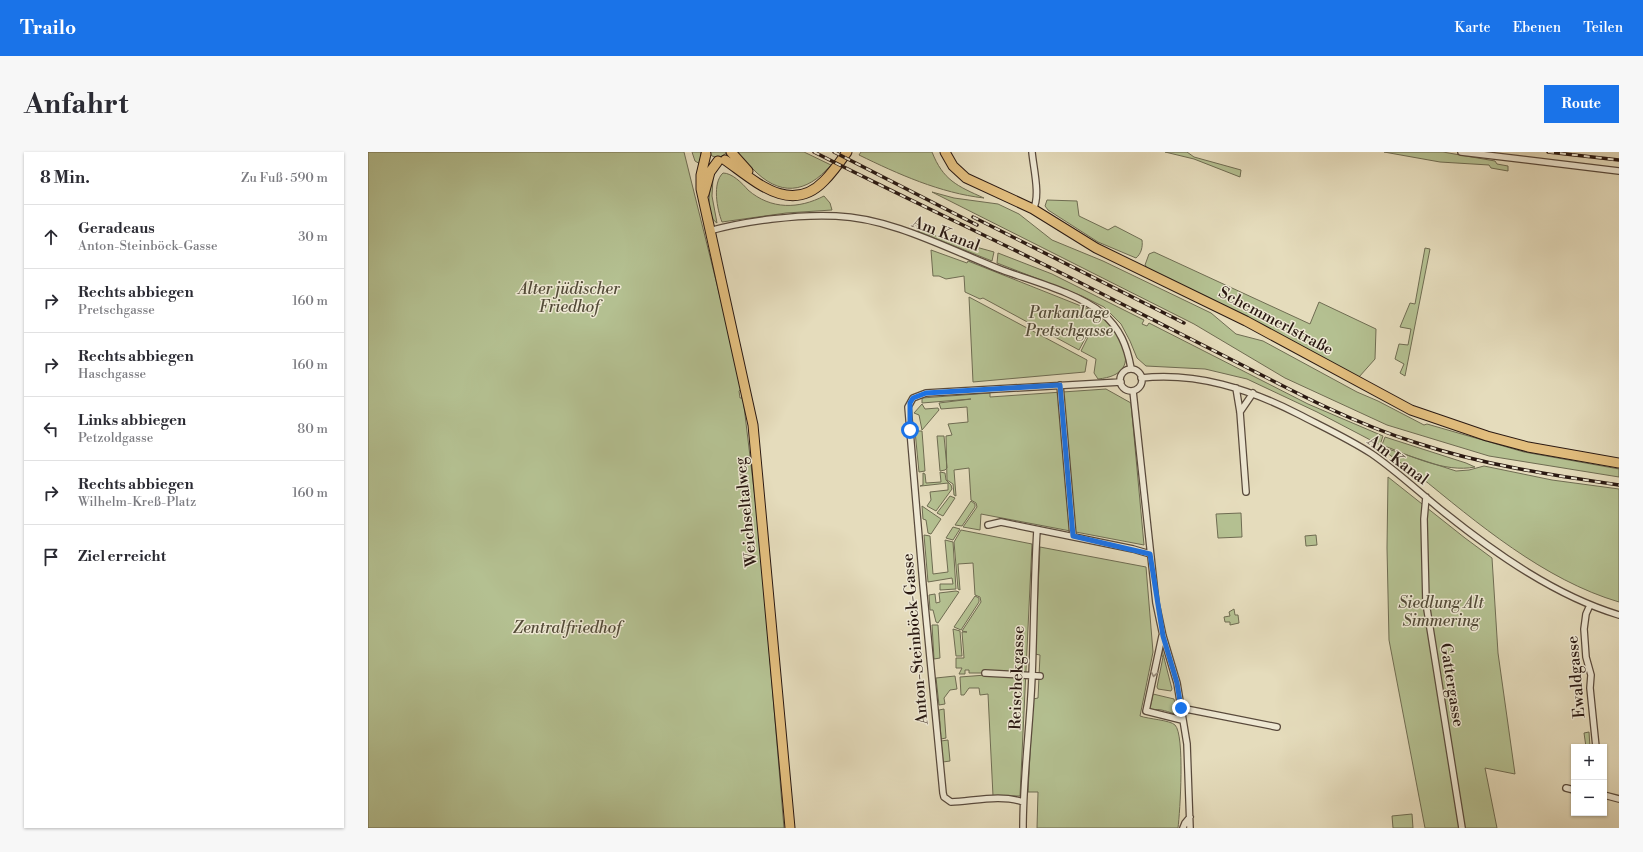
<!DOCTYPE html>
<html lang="de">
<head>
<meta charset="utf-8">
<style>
	:root { --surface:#fff; --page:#f7f7f7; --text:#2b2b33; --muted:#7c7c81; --line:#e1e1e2; --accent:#1a73e8 }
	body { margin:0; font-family:"Libre Bodoni",serif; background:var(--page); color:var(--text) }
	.controls { position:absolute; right:12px; bottom:12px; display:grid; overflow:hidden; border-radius:0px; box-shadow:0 1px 3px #0004 }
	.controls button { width:36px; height:36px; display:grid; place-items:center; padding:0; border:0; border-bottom:1px solid var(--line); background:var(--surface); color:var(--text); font:20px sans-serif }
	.stop { position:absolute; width:12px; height:12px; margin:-9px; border:3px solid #1a73e8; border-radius:50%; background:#fff }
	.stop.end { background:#1a73e8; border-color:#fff; box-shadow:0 1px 4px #0008 }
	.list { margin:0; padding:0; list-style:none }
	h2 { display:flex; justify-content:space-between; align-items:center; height:52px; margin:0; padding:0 16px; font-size:17px }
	h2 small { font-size:13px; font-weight:400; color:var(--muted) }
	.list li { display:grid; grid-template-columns:26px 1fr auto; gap:12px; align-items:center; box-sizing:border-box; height:64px; padding:0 16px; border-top:1px solid var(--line) }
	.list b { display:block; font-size:15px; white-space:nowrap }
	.list p { margin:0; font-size:13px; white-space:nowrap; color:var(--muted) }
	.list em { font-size:13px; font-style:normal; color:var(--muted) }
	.icon { flex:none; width:22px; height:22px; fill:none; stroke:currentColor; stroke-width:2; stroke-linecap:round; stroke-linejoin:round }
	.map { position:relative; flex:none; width:1251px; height:676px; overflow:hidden; border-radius:0px }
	header { display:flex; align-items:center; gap:24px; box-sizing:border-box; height:56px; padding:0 20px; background:var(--accent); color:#fff }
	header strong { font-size:19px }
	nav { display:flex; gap:22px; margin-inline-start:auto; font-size:14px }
	.intro { display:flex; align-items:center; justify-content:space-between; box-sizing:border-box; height:96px; padding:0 24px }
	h1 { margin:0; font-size:28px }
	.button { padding:10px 18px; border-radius:0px; background:var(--accent); color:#fff; font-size:14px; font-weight:700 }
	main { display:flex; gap:24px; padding:0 24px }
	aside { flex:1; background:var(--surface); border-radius:0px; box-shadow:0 1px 3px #0004 }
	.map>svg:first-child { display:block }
	.green { fill:#b4c091; stroke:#6f6c52 }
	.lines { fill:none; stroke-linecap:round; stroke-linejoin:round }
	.minor-casing { stroke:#594a3c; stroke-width:8 }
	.primary-casing { stroke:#2a1912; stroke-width:11 }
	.minor { stroke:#eee8d3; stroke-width:5.5 }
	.primary { stroke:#e2be7e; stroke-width:9 }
	.rail-casing { stroke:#2a1912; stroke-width:3.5 }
	.rail { stroke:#eee8d3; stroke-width:2; stroke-dasharray:6; stroke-linecap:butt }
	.oneway { stroke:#968b7c }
	.route { stroke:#1a73e8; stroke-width:5 }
	.labels { text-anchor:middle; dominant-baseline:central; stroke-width:3; stroke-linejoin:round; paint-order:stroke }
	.street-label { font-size:16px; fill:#2a1912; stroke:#eee8d3 }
	.park-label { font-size:16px; font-style:italic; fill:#534b38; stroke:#eee8d3 }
</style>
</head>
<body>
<header>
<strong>Trailo</strong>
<nav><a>Karte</a><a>Ebenen</a><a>Teilen</a></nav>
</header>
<div class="intro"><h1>Anfahrt</h1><a class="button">Route</a></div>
<main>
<aside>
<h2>8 Min.<small>Zu Fuß · 590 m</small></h2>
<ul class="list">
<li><svg class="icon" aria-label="ahead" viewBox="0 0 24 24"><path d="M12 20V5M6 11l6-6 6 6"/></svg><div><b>Geradeaus</b><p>Anton-Steinböck-Gasse</p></div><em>30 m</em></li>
<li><svg class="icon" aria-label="right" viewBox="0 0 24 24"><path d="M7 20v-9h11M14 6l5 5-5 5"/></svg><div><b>Rechts abbiegen</b><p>Pretschgasse</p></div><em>160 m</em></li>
<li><svg class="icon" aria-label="right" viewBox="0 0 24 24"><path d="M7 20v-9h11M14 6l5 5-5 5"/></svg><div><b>Rechts abbiegen</b><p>Haschgasse</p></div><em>160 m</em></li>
<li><svg class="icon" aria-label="left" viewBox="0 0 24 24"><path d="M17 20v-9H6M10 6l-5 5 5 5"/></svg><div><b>Links abbiegen</b><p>Petzoldgasse</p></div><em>80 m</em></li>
<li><svg class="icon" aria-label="right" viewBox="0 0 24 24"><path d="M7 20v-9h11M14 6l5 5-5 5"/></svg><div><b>Rechts abbiegen</b><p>Wilhelm-Kreß-Platz</p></div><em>160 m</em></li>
<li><svg class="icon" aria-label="arrive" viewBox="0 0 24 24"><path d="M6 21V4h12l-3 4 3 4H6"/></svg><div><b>Ziel erreicht</b></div></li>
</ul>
</aside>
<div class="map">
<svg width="1251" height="676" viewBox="0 0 1251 676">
	<rect width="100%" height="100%" fill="#e5dcbc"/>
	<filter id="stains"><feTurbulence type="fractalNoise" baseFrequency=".005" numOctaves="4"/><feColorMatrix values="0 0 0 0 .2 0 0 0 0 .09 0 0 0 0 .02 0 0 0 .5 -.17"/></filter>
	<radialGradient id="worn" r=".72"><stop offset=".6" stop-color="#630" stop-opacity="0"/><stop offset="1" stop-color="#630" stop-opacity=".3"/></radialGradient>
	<path class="green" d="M0,0h316l52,209 5,28 -2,2 1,7h3l17,142 24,288h-416z
		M324,0h9l-1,12 -5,-3z
		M341,0h19l-9,6 -7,-2z
		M370,0h66l27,13c-25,29 -52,32 -79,3 -5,-4 -12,-10 -14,-16z
		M493,0h71c11,28 25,34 52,46 -44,-5 -86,-24 -125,-43z
		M797,0h22l7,5 47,13 -1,7 -46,-18z
		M1016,0h59l52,9 2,3 11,2v5l-17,-3 -2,-3 -49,-3z
		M355,21c9,0 19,10 25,17 23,20 51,19 76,6l6,7 2,7 -46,3 -64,9c-5,-13 -10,-39 1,-49z
		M345,26l-1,18 5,27c-12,-7 -8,-34 -4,-45z
		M564,40l22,6 44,6 21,10 33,26 51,21 108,52 25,21 27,7 94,51 21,9 46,24 3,-1 97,28 95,17v8l-130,-21 -102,-31 -102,-47 -91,-54z
		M679,48l30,1 2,15 29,14 7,-4 27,14c1,7 -1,14 -6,18l-38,-16 -50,-32 -3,-4z
		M547,73l14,9 65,18 -2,9 -73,-29z
		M1057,96l5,1 -25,127 -5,-3 4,-9 -9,-5 4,-15 9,1 3,-16 -11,-2 10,-24 5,1z
		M563,98l36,13 1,-2 128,51c23,19 52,62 2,67l-4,-6 2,-14 -15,-8 7,-14h-2l-7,13 -96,-52 -3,1 -15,-7 -1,-16 -18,3 -7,-3h-6z
		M786,100l156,72 9,-22 57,27 -1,30 -16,18 -212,-109 -2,-3 4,-11z
		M630,101l54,21 92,46 -2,4 5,2 2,-3 159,81 75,32 -3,9 -63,-33 -70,-33 -42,-10 -59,-3 -9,-8 -7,-17 -9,-17 -17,-17 -22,-11 -85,-33z
		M601,145l118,63 -2,12 -112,10z
		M738,237l25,14 13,142 -163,-31 -1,16 -17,-3 14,-20 -1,-4 -5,-3 -2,-32 -15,2 2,26 -2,-1 -1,-11 -6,-4 -1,-44 6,-1 -4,-11 20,-2 -1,-15 -26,2 -2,-6 32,-4 -49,4v-5l68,-5v4z
		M554,252l3,5 13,-1 1,2 -17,20 -3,-15 -5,-2z
		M547,279h7l3,40 -6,1z
		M569,284h7l3,32 -2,2 -5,1z
		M1017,285l81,26 9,4c-30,6 -64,-11 -93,-22z
		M1014,295l74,24 13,-1 15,-4 68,14 67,9v113c-75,-22 -142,-79 -202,-128 -10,-8 -28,-17 -35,-27z
		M572,320l5,1 1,7 5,5 1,4 -16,22 -9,-5 4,-6 -1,-8 18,-2v-7l-27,3h-1l3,-1v-12l2,1 1,9 15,-1z
		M1020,325l77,61 27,20 6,95 17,121 -30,-6 12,60h-72l-36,-188 -2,-92z
		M582,344l5,2 -12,18 -6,-3z
		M603,349l4,3v3l-13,19 -7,-1z
		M554,354l19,13 -10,15 -3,-1 -2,-13 -3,-1z
		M873,361l1,24 -24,1 -2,-24z
		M585,375l7,2 -7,11 -7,-2z
		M593,378l71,14 -12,252h-27l-5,-102 -8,1 -1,-7h-10l-5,7h-3l-1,-18 26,-2v-2h-17v-3h-4v4h-6l3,-6h-6v-10h8l-2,-26h5l-5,-1 19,-29 -1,-5 -5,-2 -2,-32 -15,1 2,26 -2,-1 -4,-47z
		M556,383l6,1 3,38 15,-2 -3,-32 8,2 3,47 -16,1v-6h13l-1,-6 -24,4z
		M948,383l1,10 -11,1 -1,-10z
		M672,395l106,20 7,85 -13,64c8,3 30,4 35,9 10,10 5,87 3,103h-141l1,-36h-10l5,-93 5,-1 2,-43 -5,-1z
		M588,439l3,1 -21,31 -2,-1 -3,-12h-3l-1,-15 6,-1 1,9 4,-1 -1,-9z
		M607,444l4,2v4l-18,28 -7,-3z
		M866,457l1,6h3l1,8 -9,2v-3h-5l-1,-5 6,-1 -1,-4z
		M564,473h6l2,33 -6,1z
		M585,477l7,2 2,25h-6z
		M794,498l10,39 -1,2 -13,-2 -1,-2 6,-30 -2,-3z
		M587,524l2,13 -7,1 -6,8 1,6 -6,1 -3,-27z
		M785,542l21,5 3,16c-8,-3 -17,-7 -26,-5l-1,-2z
		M576,557l2,29 -5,1 -2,-29z
		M1221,580l1,15h-4l-2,-14z
		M580,588l2,21 -7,1 -2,-21z
		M1044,662l1,14h-20l-1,-12z"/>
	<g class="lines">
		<g class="minor-casing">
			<path id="minor" d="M664,0c1,14 9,45 1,57
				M1093,0l158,19
				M341,79c36,-10 89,-17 127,-15 56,2 114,34 166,54 30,11 76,23 100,43 18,15 25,33 29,55
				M752 228a11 11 0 1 1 22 0a11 11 0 1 1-22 0Z
				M773,226c56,-6 108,11 157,36 25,13 51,25 74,40 26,18 49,40 73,59 51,41 111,83 174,102
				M692,233l13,151
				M868,236l4,24 6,80
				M765,239l23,212 7,33 14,47 10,61 3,84
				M872,260l13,-19
				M1058,345l-2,22 2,84 36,225
				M620,373l13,-3 132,27 17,5
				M1222,453l-4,9 -2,15 2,28 5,18 -1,13 6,59
				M794,484l-16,75 36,9
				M617,521l55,3
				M813,556l96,19
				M1198,636l8,2
				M1236,643l15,4
				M655,650c-22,-8 -49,-1 -72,0l-7,-5 -1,-4 -20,-208 -15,-178 5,-9 13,-5 195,-11
				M655,676c0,-51 7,-101 9,-152 2,-49 2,-98 5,-146
				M815,676l2,-5 5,-6"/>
		</g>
		<g class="primary-casing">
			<path id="primary" d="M363,0l17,19
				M577,0l8,14 13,12 67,31 63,39 150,73 165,89 76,26 41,11 91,16
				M338,2l-5,21v14l52,236 37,403
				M357,8c29,20 65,56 99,21 9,-9 16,-19 23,-29
				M336,42l6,-22 8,-11"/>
		</g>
		<use href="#minor" class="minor"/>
		<use href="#primary" class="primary"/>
		<g class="rail-casing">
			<path id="rail" d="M446,0c86,44 174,84 261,128 56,29 112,57 169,86 56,29 112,58 173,77 66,22 134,32 202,42
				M466,0l143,73
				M1180,0l71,8
				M605,65l211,106"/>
		</g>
		<use href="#rail" class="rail"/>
	</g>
	<defs><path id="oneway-chevron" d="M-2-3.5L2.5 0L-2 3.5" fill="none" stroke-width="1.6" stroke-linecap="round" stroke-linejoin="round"/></defs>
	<use class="oneway" href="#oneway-chevron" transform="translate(786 522) rotate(100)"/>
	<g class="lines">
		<path class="route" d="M542,278v-27l3,-5 13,-5 134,-8 13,151 77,18 13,82 14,47 4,25"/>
	</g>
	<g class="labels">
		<g class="street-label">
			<text transform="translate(578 82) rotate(21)">Am Kanal</text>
			<text transform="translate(908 169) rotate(28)">Schemmerlstraße</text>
			<text transform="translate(1030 308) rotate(37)">Am Kanal</text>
			<text transform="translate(378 360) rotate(-96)">Weichseltalweg</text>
			<text transform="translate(547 487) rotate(-95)">Anton-Steinböck-Gasse</text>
			<text transform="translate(1208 525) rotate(-95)">Ewaldgasse</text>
			<text transform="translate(649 526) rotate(-88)">Reischekgasse</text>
			<text transform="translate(1084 533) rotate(81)">Gattergasse</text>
		</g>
		<g class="park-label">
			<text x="201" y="137">Alter jüdischer<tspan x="201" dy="18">Friedhof</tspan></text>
			<text x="701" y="161">Parkanlage<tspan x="701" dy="18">Pretschgasse</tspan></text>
			<text x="1073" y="451">Siedlung Alt<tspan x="1073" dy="18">Simmering</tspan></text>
			<text x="199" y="476">Zentralfriedhof</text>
		</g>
	</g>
	<rect width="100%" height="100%" filter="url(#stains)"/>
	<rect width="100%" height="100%" fill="url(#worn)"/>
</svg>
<div class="controls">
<button>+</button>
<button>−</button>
</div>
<div class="stop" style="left:542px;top:278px"></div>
<div class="stop end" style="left:813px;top:556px"></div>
</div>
</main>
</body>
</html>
